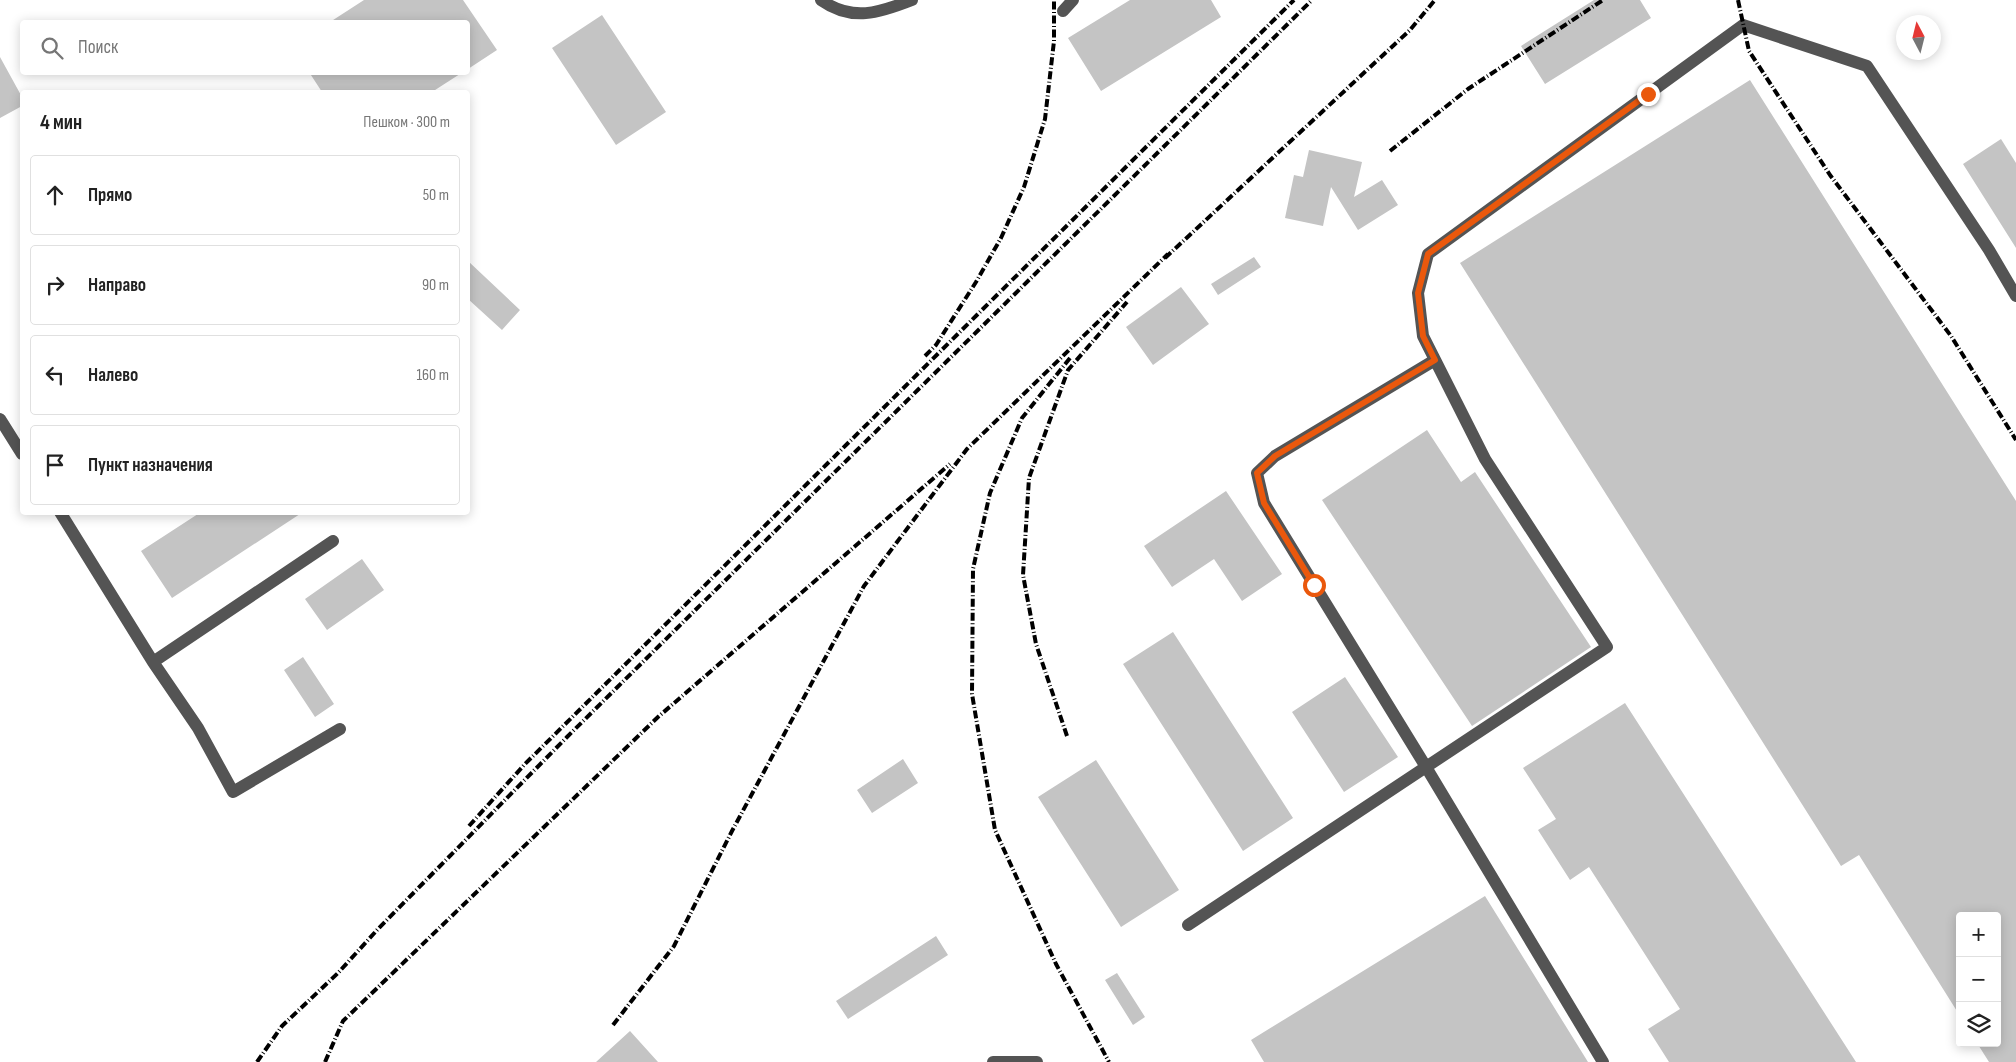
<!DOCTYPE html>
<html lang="ru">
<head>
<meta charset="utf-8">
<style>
	:root { --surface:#fff; --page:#f2f2f2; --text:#222; --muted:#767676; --line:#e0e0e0 }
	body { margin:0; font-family:"Sofia Sans Condensed",sans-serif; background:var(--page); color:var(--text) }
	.controls { position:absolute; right:15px; bottom:15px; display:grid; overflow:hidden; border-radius:5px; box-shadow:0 2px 12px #0003 }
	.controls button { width:45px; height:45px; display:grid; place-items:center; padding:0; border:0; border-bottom:1px solid var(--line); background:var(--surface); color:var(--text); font:25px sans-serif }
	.compass { position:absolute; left:1896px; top:15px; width:45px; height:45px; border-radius:50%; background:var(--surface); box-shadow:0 2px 12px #0003; rotate:353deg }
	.stop { position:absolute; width:15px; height:15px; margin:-11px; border:4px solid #ea580c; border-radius:50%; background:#fff }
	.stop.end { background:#ea580c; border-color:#fff; box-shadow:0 1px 5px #0008 }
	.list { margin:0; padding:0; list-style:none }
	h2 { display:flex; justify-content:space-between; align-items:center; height:65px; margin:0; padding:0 20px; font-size:21px }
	h2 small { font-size:16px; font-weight:400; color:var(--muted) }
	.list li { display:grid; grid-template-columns:32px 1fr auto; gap:15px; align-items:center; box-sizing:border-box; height:80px; margin:0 10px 10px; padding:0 10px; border:1px solid var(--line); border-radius:5px }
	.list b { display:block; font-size:19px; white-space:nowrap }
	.list em { font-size:16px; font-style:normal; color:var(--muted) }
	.icon { flex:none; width:28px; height:28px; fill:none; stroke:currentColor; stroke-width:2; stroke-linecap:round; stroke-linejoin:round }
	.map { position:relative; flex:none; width:2016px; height:1062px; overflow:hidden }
	.search { position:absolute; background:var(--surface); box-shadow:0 2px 12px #0003; left:20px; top:20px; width:450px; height:55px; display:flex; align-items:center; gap:12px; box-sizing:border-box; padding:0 18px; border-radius:5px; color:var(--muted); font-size:19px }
	.panel { position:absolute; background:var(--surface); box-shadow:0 2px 12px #0003; left:20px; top:90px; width:450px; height:425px; border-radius:5px }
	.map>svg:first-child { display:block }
	.building { fill:#c4c4c4 }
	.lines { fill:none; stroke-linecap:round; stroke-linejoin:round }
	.minor { stroke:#545454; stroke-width:12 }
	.rail { stroke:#000; stroke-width:4; stroke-dasharray:8 2.5 1 2.5; stroke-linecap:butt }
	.route { stroke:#ea580c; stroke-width:6 }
</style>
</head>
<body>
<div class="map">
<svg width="2016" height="1062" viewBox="0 0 2016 1062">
	<rect width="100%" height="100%" fill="#fff"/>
	<path class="building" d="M364,0h99l34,50 -29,19v-47h-138z
		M1130,0h81l10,17 -120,74 -33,-53z
		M1594,0h46l11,18 -106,66 -24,-38z
		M602,15l64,97 -50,33 -64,-97z
		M0,57l22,40v9l-22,12z
		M309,72h154l-31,20h-110z
		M1750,80l266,421v561h-27l-12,-19h20v-127h-37v100l-101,-161 -18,11 -381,-603z
		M2001,139l15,24v85l-53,-84z
		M1309,150l53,12 -8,35 28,-17 16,25 -40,25 -27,-43 -8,39 -38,-8 9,-43 9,2z
		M1254,257l7,10 -43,28 -7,-11z
		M468,261l52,49 -18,20 -34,-31z
		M1181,287l28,37 -56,41 -27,-38z
		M1427,430l34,52 14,-10 116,175 -119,79 -150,-226z
		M1226,491l56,83 -40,27 -28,-42 -42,28 -28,-41z
		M201,512h102l-131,86 -31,-47z
		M362,559l22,31 -57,40 -22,-31z
		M1173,632l120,186 -50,33 -120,-187z
		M303,657l31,47 -19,13 -31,-47z
		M1345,677l53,80 -54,35 -52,-80z
		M1625,703l231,359h-187l-21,-33 32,-20 -91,-142 -19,13 -32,-50 18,-11 -33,-51z
		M903,759l15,24 -46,30 -15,-23z
		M1096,760l83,130 -58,37 -83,-130z
		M1485,896l103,166h-324l-13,-22z
		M936,936l12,19 -100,64 -12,-18z
		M1117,973l28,44 -12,8 -28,-45z
		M630,1031l28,31h-62z"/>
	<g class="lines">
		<path class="minor" d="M821,0c31,22 58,13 91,0
			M1063,11l10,-11
			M0,419l22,35
			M60,512l93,150 45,66 35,64 107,-63
			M153,662l180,-121
			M1188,925l238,-158 -162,-264 -7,-30 18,-17 160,-96
			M993,1062h44
			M1603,1062l-177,-295 181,-120 -122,-188 -62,-123 -5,-43 10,-39 315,-229 124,41 122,184 27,46"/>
		<path class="rail" d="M1738,0l11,51 81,124 121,161 65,104
			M1390,151l78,-62 135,-89
			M1165,258l245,-228 25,-30
			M925,356l11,-11 40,-63 25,-44 23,-51 21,-68 9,-78v-41
			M1070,358l-48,60 -32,75 -17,76 -1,125 23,136 61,134 53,98
			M1067,736l-31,-92 -13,-69 6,-97 39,-108 59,-68
			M469,826l56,-62 769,-764
			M613,1025l61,-79 58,-115 132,-245 103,-137 201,-195
			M257,1062l25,-36 56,-53 40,-44 189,-192 745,-737
			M325,1062l18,-41 315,-304 292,-253"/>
	</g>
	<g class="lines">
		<path class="route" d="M1314,585l-50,-82 -7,-30 18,-17 160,-96 -12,-24 -5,-43 10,-39 220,-160"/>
	</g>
</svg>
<div class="controls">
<button>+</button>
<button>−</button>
<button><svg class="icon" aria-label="layers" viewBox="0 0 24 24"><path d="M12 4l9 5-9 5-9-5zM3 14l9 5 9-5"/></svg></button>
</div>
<svg class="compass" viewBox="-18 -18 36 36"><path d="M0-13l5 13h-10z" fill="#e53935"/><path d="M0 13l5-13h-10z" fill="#767676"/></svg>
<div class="stop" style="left:1314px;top:585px"></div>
<div class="stop end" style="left:1648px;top:94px"></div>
<div class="search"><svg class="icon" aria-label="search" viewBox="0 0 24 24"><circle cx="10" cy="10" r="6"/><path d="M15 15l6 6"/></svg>Поиск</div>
<section class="panel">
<h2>4 мин<small>Пешком · 300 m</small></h2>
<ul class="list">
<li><svg class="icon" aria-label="ahead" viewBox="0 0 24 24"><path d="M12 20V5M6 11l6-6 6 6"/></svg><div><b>Прямо</b></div><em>50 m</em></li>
<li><svg class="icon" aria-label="right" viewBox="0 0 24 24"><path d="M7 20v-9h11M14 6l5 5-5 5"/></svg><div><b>Направо</b></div><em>90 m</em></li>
<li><svg class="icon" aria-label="left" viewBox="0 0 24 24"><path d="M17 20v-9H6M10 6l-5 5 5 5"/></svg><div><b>Налево</b></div><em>160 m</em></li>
<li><svg class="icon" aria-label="arrive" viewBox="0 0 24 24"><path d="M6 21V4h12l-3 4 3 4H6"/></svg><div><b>Пункт назначения</b></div></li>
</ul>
</section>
</div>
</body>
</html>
